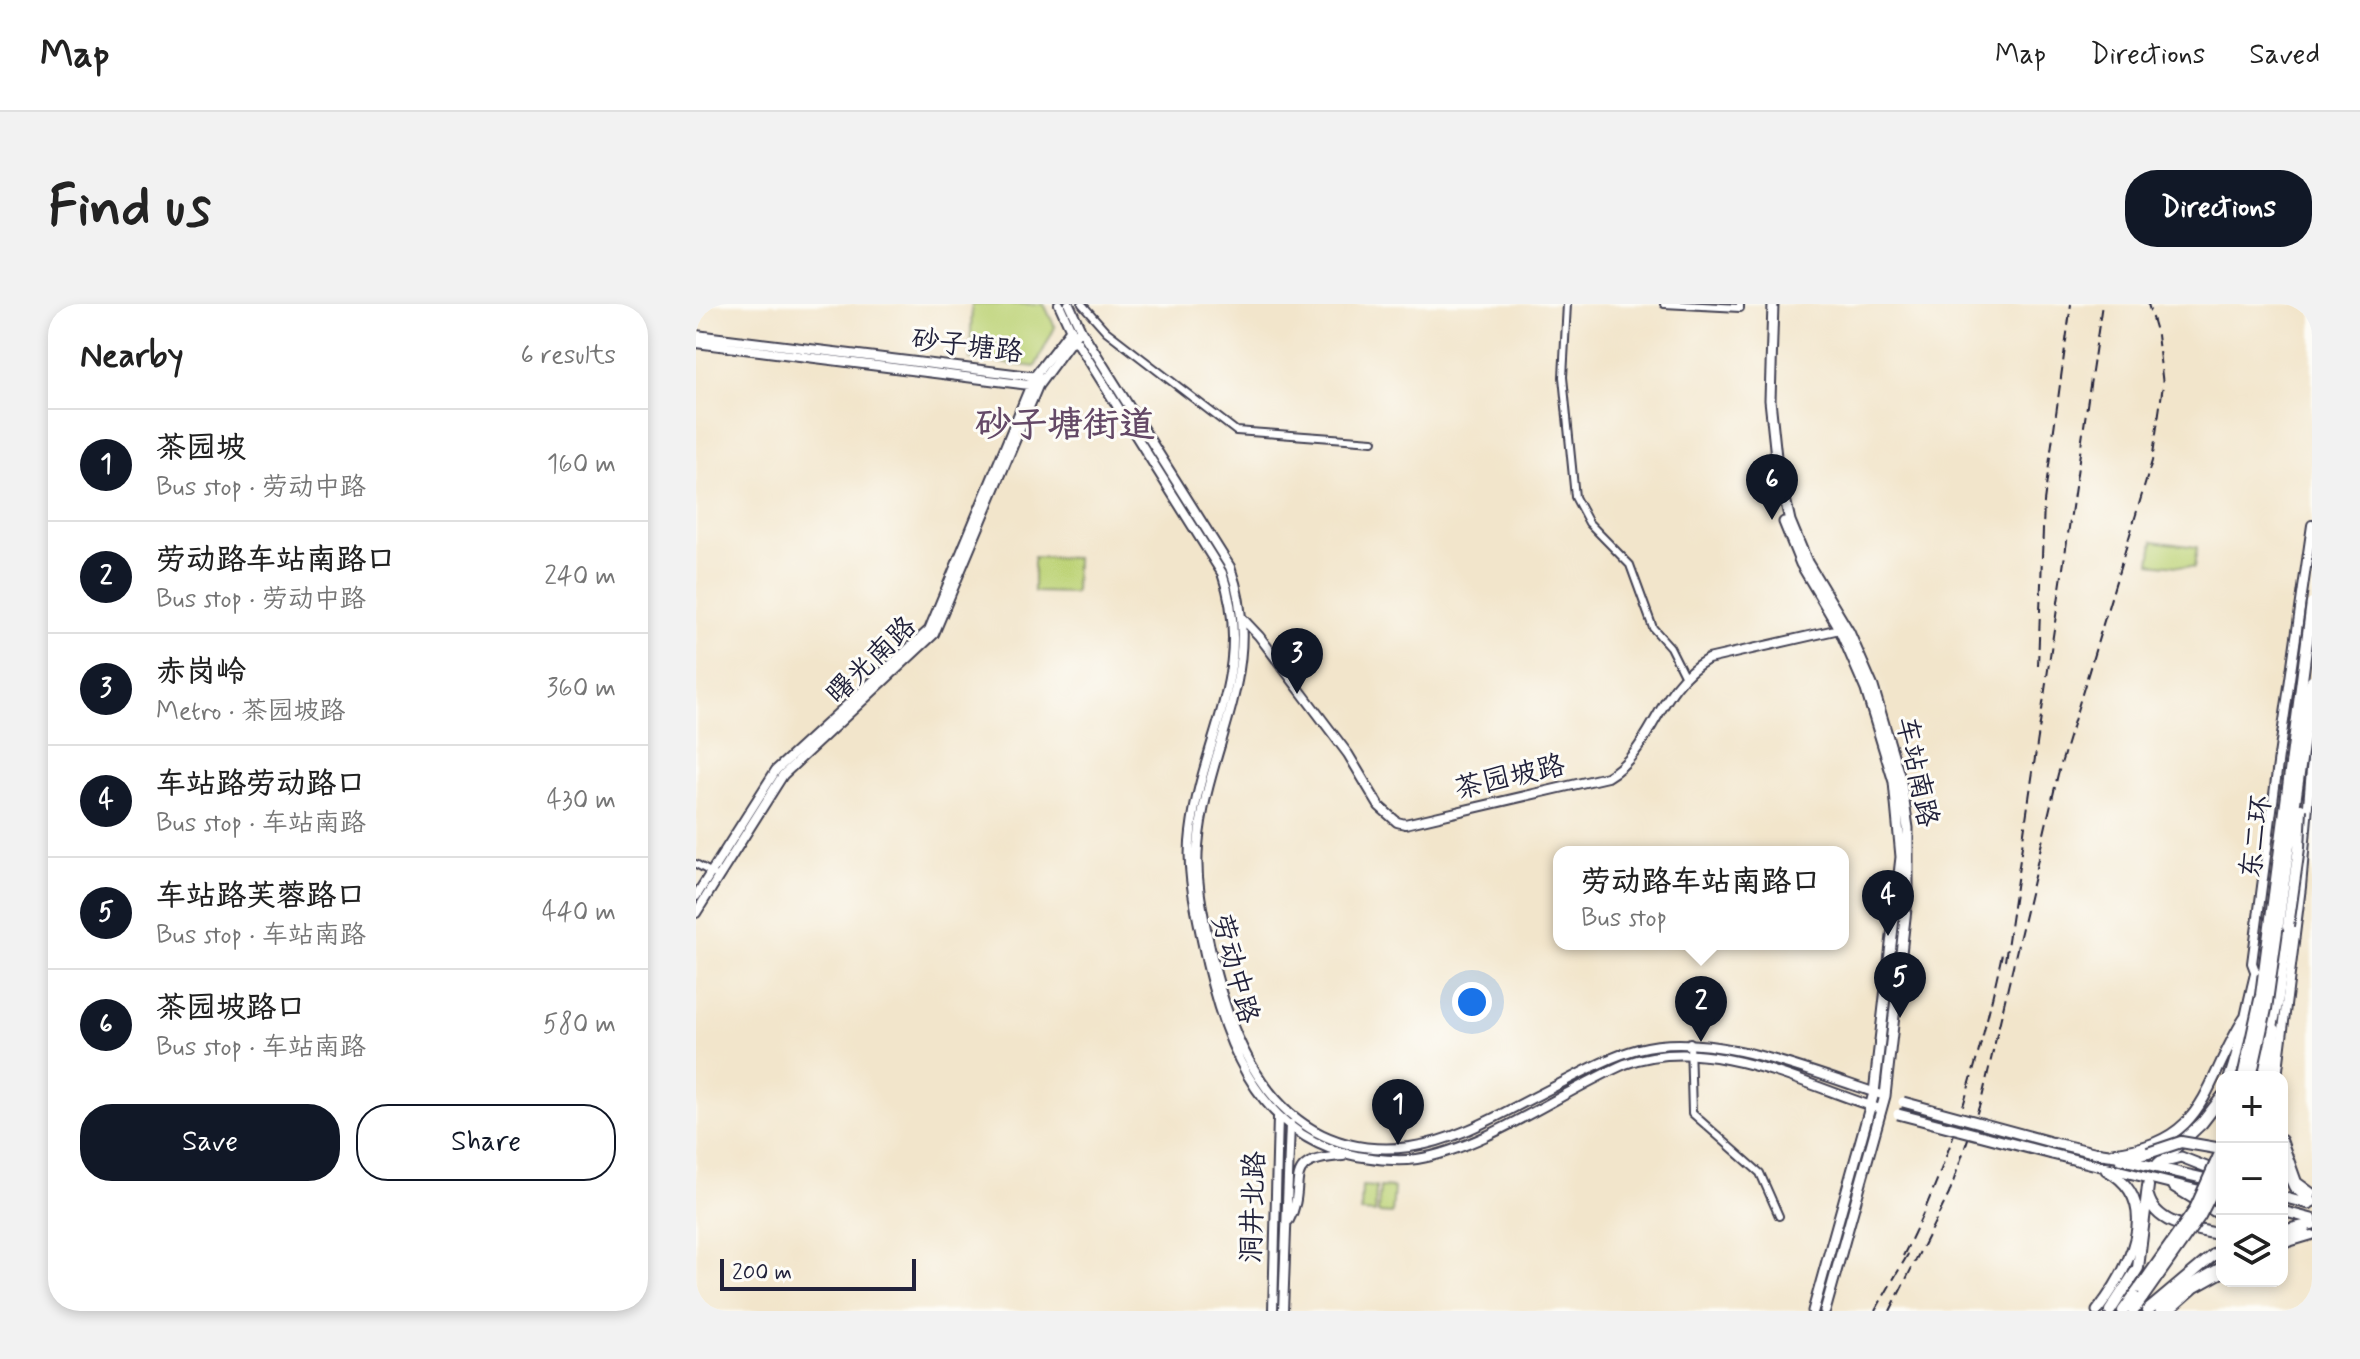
<!DOCTYPE html>
<html lang="en">
<head>
<meta charset="utf-8">
<style>
	:root { --surface:#fff; --page:#f2f2f2; --text:#222; --muted:#767676; --line:#e0e0e0; --accent:#111827 }
	body { margin:0; font-family:Mynerve,"LXGW WenKai TC",sans-serif; background:var(--page); color:var(--text) }
	.controls { position:absolute; right:24px; bottom:24px; display:grid; overflow:hidden; border-radius:16px; box-shadow:0 4px 12px #0003 }
	.controls button { width:72px; height:72px; display:grid; place-items:center; padding:0; border:0; border-bottom:2px solid var(--line); background:var(--surface); color:var(--text); font:40px sans-serif }
	.scale { position:absolute; left:24px; bottom:20px; width:196px; box-sizing:border-box; padding-left:8px; border:4px solid #22223b; border-top:0; font-size:22px; line-height:28px; white-space:nowrap; color:#22223b; -webkit-text-stroke:6px #fdfcf7; paint-order:stroke }
	.you { position:absolute; left:776px; top:698px; width:28px; height:28px; margin:-20px; border:6px solid #fff; border-radius:50%; background:#1a73e8; box-shadow:0 0 0 12px #1a73e833 }
	.badge { display:grid; place-items:center; width:52px; height:52px; border-radius:50%; background:var(--accent); color:#fff; font-size:26px; font-weight:700 }
	.pin { position:absolute; translate:-50% -66px; filter:drop-shadow(0 2px 4px #0008) }
	.pin::after { content:''; position:absolute; top:42px; width:28px; height:24px; background:inherit; clip-path:polygon(0 0,100% 0,50% 100%) }
	.popup { position:absolute; left:857px; top:542px; width:296px; height:104px; box-sizing:border-box; display:grid; place-content:center; border-radius:16px; background:var(--surface); filter:drop-shadow(0 2px 6px #0005); font-size:26px; white-space:nowrap; color:var(--muted) }
	.popup b { font-size:30px; color:var(--text) }
	.popup::after { content:''; position:absolute; left:50%; top:100%; margin-left:-16px; border:16px solid transparent; border-top-color:var(--surface) }
	.list { margin:0; padding:0; list-style:none }
	h2 { display:flex; justify-content:space-between; align-items:center; height:104px; margin:0; padding:0 32px; font-size:34px }
	h2 small { font-size:26px; font-weight:400; color:var(--muted) }
	.list li { display:grid; grid-template-columns:52px 1fr auto; gap:24px; align-items:center; box-sizing:border-box; height:112px; padding:0 32px; border-top:2px solid var(--line) }
	.list b { display:block; font-size:30px; white-space:nowrap }
	.list p { margin:0; font-size:26px; white-space:nowrap; color:var(--muted) }
	.list em { font-size:26px; font-style:normal; color:var(--muted) }
	.actions { display:flex; gap:16px; padding:24px 32px }
	.actions a { flex:1; padding:18px 0; border:2px solid var(--accent); border-radius:32px; text-align:center; font-size:28px; color:var(--accent) }
	.actions .main { background:var(--accent); color:#fff }
	.icon { flex:none; width:44px; height:44px; fill:none; stroke:currentColor; stroke-width:2; stroke-linecap:round; stroke-linejoin:round }
	.map { position:relative; flex:none; width:1616px; height:1007px; overflow:hidden; border-radius:32px }
	header { display:flex; align-items:center; gap:48px; box-sizing:border-box; height:112px; padding:0 40px; background:var(--surface); border-bottom:2px solid var(--line) }
	header strong { font-size:38px }
	nav { display:flex; gap:44px; margin-inline-start:auto; font-size:28px }
	.intro { display:flex; align-items:center; justify-content:space-between; box-sizing:border-box; height:192px; padding:0 48px }
	h1 { margin:0; font-size:56px }
	.button { padding:20px 36px; border-radius:32px; background:var(--accent); color:#fff; font-size:28px; font-weight:700 }
	main { display:flex; gap:48px; padding:0 48px }
	aside { flex:1; background:var(--surface); border-radius:32px; box-shadow:0 4px 12px #0003 }
	.map>svg:first-child { display:block }
	.green { fill:#bdd377; stroke:#707a59; stroke-width:2 }
	.lines { fill:none; stroke-linecap:round; stroke-linejoin:round }
	.street-casing { stroke:#413f51; stroke-width:10 }
	.secondary-casing { stroke:#413f51; stroke-width:12 }
	.primary-casing { stroke:#413f51; stroke-width:13 }
	.highway-casing { stroke:#413f51; stroke-width:14 }
	.street { stroke:#fff; stroke-width:6 }
	.secondary { stroke:#fff; stroke-width:8 }
	.primary { stroke:#fff; stroke-width:9 }
	.highway { stroke:#fff; stroke-width:10 }
	.rail { stroke:#22223b; stroke-width:2; stroke-dasharray:12 6; stroke-linecap:butt }
	.secondary-bridge-casing { stroke:#413f51; stroke-width:12; stroke-linecap:butt }
	.primary-bridge-casing { stroke:#413f51; stroke-width:13; stroke-linecap:butt }
	.highway-bridge-casing { stroke:#413f51; stroke-width:14; stroke-linecap:butt }
	.secondary-bridge { stroke:#fff; stroke-width:8 }
	.primary-bridge { stroke:#fff; stroke-width:9 }
	.highway-bridge { stroke:#fff; stroke-width:10 }
	.labels { text-anchor:middle; dominant-baseline:central; stroke-width:6; stroke-linejoin:round; paint-order:stroke }
	.street-label { font-size:28px; fill:#22223b; stroke:#fdfcf7 }
	.district-label { font-size:36px; font-weight:bold; fill:#644967; stroke:#fdfcf7 }
</style>
</head>
<body>
<header>
<strong>Map</strong>
<nav><a>Map</a><a>Directions</a><a>Saved</a></nav>
</header>
<div class="intro"><h1>Find us</h1><a class="button">Directions</a></div>
<main>
<aside>
<h2>Nearby<small>6 results</small></h2>
<ul class="list">
<li><span class="badge">1</span><div><b>茶园坡</b><p>Bus stop · 劳动中路</p></div><em>160 m</em></li>
<li><span class="badge">2</span><div><b>劳动路车站南路口</b><p>Bus stop · 劳动中路</p></div><em>240 m</em></li>
<li><span class="badge">3</span><div><b>赤岗岭</b><p>Metro · 茶园坡路</p></div><em>360 m</em></li>
<li><span class="badge">4</span><div><b>车站路劳动路口</b><p>Bus stop · 车站南路</p></div><em>430 m</em></li>
<li><span class="badge">5</span><div><b>车站路芙蓉路口</b><p>Bus stop · 车站南路</p></div><em>440 m</em></li>
<li><span class="badge">6</span><div><b>茶园坡路口</b><p>Bus stop · 车站南路</p></div><em>580 m</em></li>
</ul>
<div class="actions"><a class="main">Save</a><a>Share</a></div>
</aside>
<div class="map">
<svg width="1616" height="1007" viewBox="0 0 1616 1007">
	<rect width="100%" height="100%" fill="#fdfcf7"/>
	<filter id="ink" filterUnits="userSpaceOnUse"><feTurbulence type="fractalNoise" baseFrequency=".0125" numOctaves="2"/><feDisplacementMap in="SourceGraphic" scale="16" xChannelSelector="R" yChannelSelector="G"/><feConvolveMatrix kernelMatrix="1 2 1 2 8 2 1 2 1" color-interpolation-filters="sRGB"/></filter>
	<filter id="wash" filterUnits="userSpaceOnUse"><feTurbulence type="fractalNoise" baseFrequency=".006" numOctaves="4" result="noise"/><feDisplacementMap in="SourceGraphic" scale="32" xChannelSelector="R" yChannelSelector="G"/><feGaussianBlur stdDeviation="1.8" result="paint"/><feColorMatrix in="noise" values="0 0 0 0 0 0 0 0 0 0 0 0 0 0 0 0 0 1.4 0 .05"/><feComposite in="paint" operator="in"/></filter>
	<g filter="url(#wash)">
		<rect width="100%" height="100%" fill="#f2e5cb"/>
		<path class="green" d="M276,0h72l11,23 -20,40 -65,-8z
			M1457,237l44,6 -3,21 -44,-5z
			M338,253l42,1 -1,35 -41,-1z
			M666,882l14,1 -1,26 -14,-1z
			M684,883l14,1 -2,26 -14,-1z"/>
	</g>
	<g filter="url(#ink)">
		<g class="lines">
			<g class="street-casing">
				<path id="street" d="M386,0l24,27 130,100 137,10
					M871,0l-4,73 12,120 14,26 41,42 23,63 17,19 14,28
					M968,0l76,4v-4
					M0,560l18,10
					M994,738l2,71 68,60 19,43"/>
			</g>
			<g class="secondary-casing">
				<path id="secondary" d="M363,0l15,33 148,236c34,98 -20,165 -31,259 -5,37 4,72 11,108 18,90 51,197 155,216 20,3 39,6 60,3 68,-11 144,-67 208,-95 83,-30 173,18 252,44
					M373,0l12,26 149,237c37,103 -24,179 -32,279 -3,34 5,68 12,102 22,104 72,215 200,199 48,-7 91,-33 134,-55 30,-15 61,-34 94,-43 74,-20 175,24 247,47
					M0,31l342,42
					M0,39l341,43
					M546,314l17,18 89,118 31,52 18,16 8,2 202,-47c47,-27 49,-89 101,-118l136,-31
					M1583,452l33,-231
					M0,592l80,-126 153,-140 105,-253 37,-48
					M0,609l87,-138 151,-141 104,-248 39,-53
					M1581,773l24,-190 11,-129
					M1586,836l15,42 15,11
					M593,916c20,-36 -12,-60 54,-64
					M1586,940l30,-9
					M577,1007l5,-194
					M587,1007l7,-187
					M1473,1007l26,-23 27,-15"/>
			</g>
			<g class="primary-casing">
				<path id="primary" d="M1077,0l-3,96 6,57 14,64 17,41 42,70 24,55 28,95 7,46v63l-23,205 -60,215
					M1088,218l17,42 39,66 26,60 28,92 7,75 -27,236 -61,218
					M1574,773l5,-48
					M1358,839l48,11
					M1417,849c95,-11 90,-69 131,-134
					M1356,850l170,42
					M1424,855l95,22
					M1586,857l12,26 18,15
					M1466,858l19,-5 38,15
					M1478,883l48,29
					M1586,893l27,7
					M1586,907l30,8
					M1586,934l23,-8
					M1401,1007c30,-39 69,-109 9,-141
					M1464,1007l29,-25 33,-19"/>
			</g>
			<g class="highway-casing">
				<path id="highway" d="M1534,773c16,-45 20,-92 36,-137
					M1565,773l16,-73 11,-78
					M1402,849l29,4 21,-4
					M1462,860l44,-41 20,-26
					M1452,892c8,30 48,33 74,39
					M1586,927l30,-7
					M1414,1007l28,-43 10,-82
					M1427,1007l17,-23
					M1437,1007l10,-14
					M1451,1007l75,-63"/>
			</g>
			<use href="#street" class="street"/>
			<use href="#secondary" class="secondary"/>
			<use href="#primary" class="primary"/>
			<use href="#highway" class="highway"/>
			<path class="rail" d="M1342,362l6,-164 27,-198
				M1309,657l97,-657
				M1207,952c50,-99 77,-200 100,-307
				M1179,1007l36,-62
				M1194,1007l59,-117 33,-96 76,-324 94,-313 11,-76 -6,-50 -9,-31"/>
			<g class="secondary-bridge-casing">
				<path id="secondary-bridge" d="M1559,667l-3,-8 27,-207"/>
			</g>
			<g class="primary-bridge-casing">
				<path id="primary-bridge" d="M1207,798l151,41
					M1202,810l154,40"/>
			</g>
			<g class="highway-bridge-casing">
				<path id="highway-bridge" d="M1592,622l11,-78 2,-39
					M1547,773l18,-82 51,-392
					M1555,773l15,-68 46,-328
					M1452,849l33,-11 41,7
					M1444,984l54,-77 28,-62
					M1447,993l57,-81 22,-43"/>
			</g>
			<use href="#secondary-bridge" class="secondary-bridge"/>
			<use href="#primary-bridge" class="primary-bridge"/>
			<use href="#highway-bridge" class="highway-bridge"/>
		</g>
	</g>
	<g class="labels">
		<g class="street-label">
			<text transform="translate(271 43) rotate(7)">砂子塘路</text>
			<text transform="translate(176 357) rotate(-44)">曙光南路</text>
			<text transform="translate(1220 468) rotate(78)">车站南路</text>
			<text transform="translate(814 474) rotate(-13)">茶园坡路</text>
			<text transform="translate(1561 533) rotate(-82)">东二环</text>
			<text transform="translate(538 665) rotate(75)">劳动中路</text>
			<text transform="translate(558 903) rotate(-88)">洞井北路</text>
		</g>
		<g class="district-label">
			<text x="369" y="122">砂子塘街道</text>
		</g>
	</g>
</svg>
<div class="controls">
<button>+</button>
<button>−</button>
<button><svg class="icon" aria-label="layers" viewBox="0 0 24 24"><path d="M12 4l9 5-9 5-9-5zM3 14l9 5 9-5"/></svg></button>
</div>
<div class="scale">200 m</div>
<div class="you"></div>
<div class="pin badge" style="left:702px;top:841px">1</div>
<div class="pin badge" style="left:1005px;top:738px">2</div>
<div class="popup"><b>劳动路车站南路口</b>Bus stop</div>
<div class="pin badge" style="left:601px;top:390px">3</div>
<div class="pin badge" style="left:1192px;top:632px">4</div>
<div class="pin badge" style="left:1204px;top:714px">5</div>
<div class="pin badge" style="left:1076px;top:216px">6</div>
</div>
</main>
</body>
</html>
